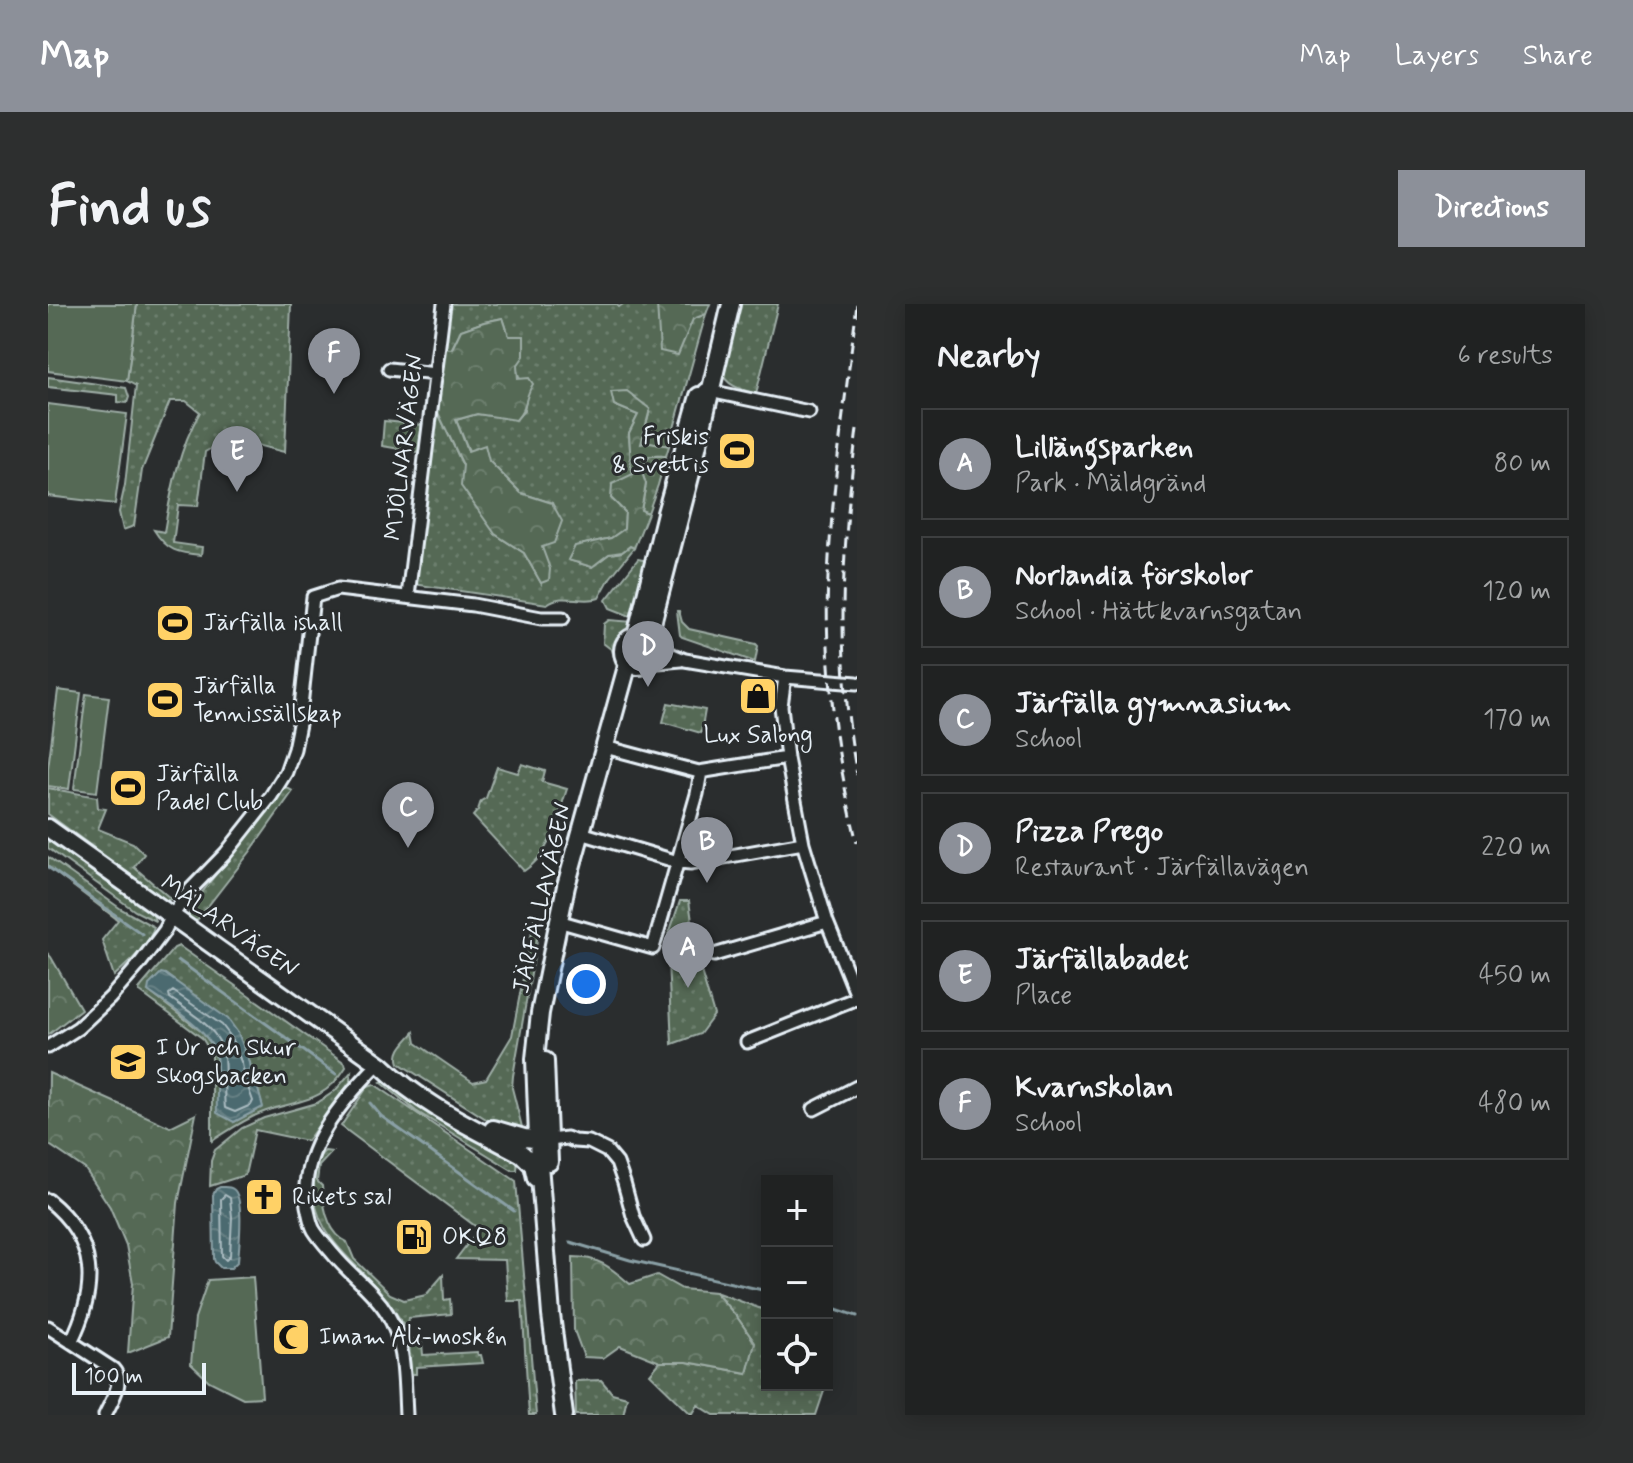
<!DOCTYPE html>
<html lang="en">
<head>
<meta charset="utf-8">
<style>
	:root { --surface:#202222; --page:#2d2f2f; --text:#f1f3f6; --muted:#a2a4a5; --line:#3d3f40; --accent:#8c9099 }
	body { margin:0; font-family:Mynerve,sans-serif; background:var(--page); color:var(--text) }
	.controls { position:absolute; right:24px; bottom:24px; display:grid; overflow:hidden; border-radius:0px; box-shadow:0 4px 20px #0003 }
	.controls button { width:72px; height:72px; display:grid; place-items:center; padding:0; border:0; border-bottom:2px solid var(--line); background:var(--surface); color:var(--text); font:40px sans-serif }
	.scale { position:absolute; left:24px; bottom:20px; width:134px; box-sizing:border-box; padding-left:8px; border:4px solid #e8f1f8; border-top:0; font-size:22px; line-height:28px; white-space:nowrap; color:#e8f1f8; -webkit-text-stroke:6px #2a2d2e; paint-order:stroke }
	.you { position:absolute; left:538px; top:680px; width:28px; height:28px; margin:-20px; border:6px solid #fff; border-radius:50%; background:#1a73e8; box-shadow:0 0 0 12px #1a73e833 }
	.badge { display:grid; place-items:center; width:52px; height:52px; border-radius:50%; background:var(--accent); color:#fff; font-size:26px; font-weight:700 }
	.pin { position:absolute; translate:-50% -66px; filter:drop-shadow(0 2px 4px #0008) }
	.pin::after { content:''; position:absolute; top:42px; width:28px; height:24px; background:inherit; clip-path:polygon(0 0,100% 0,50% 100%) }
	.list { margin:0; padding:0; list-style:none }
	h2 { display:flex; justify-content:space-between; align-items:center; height:104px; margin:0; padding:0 32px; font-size:34px }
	h2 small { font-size:26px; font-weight:400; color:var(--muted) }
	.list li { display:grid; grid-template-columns:52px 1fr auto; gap:24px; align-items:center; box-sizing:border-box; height:112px; margin:0 16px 16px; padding:0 16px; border:2px solid var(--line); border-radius:0px }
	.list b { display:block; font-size:30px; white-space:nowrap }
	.list p { margin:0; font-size:26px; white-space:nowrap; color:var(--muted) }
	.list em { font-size:26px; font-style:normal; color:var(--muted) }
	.icon { flex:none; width:44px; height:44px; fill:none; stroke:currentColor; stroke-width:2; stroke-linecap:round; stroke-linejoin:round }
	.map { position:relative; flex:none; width:809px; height:1111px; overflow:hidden; border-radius:0px }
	header { display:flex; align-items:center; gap:48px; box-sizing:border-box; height:112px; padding:0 40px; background:var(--accent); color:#fff }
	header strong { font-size:38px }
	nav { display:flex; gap:44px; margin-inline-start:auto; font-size:28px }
	.intro { display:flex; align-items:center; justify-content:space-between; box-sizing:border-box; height:192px; padding:0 48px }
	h1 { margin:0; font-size:56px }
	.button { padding:20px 36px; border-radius:0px; background:var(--accent); color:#fff; font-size:28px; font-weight:700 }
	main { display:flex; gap:48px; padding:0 48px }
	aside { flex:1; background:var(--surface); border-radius:0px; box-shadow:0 4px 20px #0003 }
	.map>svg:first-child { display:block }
	.grass { fill:url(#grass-dots); stroke:#9eada6; stroke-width:2; fill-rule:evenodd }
	.forest { fill:url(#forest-crowns); stroke:#9eada6; stroke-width:2 }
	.garden { fill:#546955; stroke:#9eada6; stroke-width:2 }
	.water { fill:url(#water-waves); stroke:#8aa0a6; stroke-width:2 }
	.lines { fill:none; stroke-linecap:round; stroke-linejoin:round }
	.shore { stroke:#aabbc1; stroke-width:2 }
	.stream { stroke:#8aa0a6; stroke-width:3 }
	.street-casing { stroke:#e8f1f8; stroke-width:17 }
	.secondary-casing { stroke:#e8f1f8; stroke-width:22 }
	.street { stroke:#2a2d2e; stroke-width:11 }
	.secondary { stroke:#2a2d2e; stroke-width:16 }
	.rail { stroke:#e8f1f8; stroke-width:3; stroke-dasharray:12 6; stroke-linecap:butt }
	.labels { text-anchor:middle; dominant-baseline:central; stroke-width:6; stroke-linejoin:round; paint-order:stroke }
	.poi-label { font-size:24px; fill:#e8f1f8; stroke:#2a2d2e; text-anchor:start }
	.street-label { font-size:24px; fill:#e8f1f8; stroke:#2a2d2e }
</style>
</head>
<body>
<header>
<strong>Map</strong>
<nav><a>Map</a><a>Layers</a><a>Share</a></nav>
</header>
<div class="intro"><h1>Find us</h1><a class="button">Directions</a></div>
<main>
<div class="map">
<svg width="809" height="1111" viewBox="0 0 809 1111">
	<defs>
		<pattern id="grass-dots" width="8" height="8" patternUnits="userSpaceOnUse" patternTransform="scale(2)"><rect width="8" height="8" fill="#546955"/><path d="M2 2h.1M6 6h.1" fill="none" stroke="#6d7f6e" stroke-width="1.8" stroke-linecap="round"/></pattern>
		<pattern id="forest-crowns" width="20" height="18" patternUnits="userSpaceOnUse" patternTransform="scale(2)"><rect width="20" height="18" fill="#546955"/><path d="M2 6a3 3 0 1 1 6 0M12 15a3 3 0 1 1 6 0" fill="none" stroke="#6d7f6e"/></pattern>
		<pattern id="water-waves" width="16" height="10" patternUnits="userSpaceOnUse" patternTransform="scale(2)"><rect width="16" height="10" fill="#4c6a6f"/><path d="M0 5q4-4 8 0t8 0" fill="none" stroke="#668084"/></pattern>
	</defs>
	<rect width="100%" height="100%" fill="#2a2d2e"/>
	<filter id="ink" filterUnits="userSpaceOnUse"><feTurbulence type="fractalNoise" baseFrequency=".0125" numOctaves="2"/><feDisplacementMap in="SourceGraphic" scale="16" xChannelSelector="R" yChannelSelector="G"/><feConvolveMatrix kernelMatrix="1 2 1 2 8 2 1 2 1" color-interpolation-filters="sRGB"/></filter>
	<g filter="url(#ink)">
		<path class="grass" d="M89,0h154l-6,148c-31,-6 -50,-19 -80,0l-7,54 -20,-1 -5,38 29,4 -1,8c-23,-2 -34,-4 -47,-25l10,2c7,-41 15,-84 36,-120l-14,-11h-16l-28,69 -8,56 -11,4 -4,-18 6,-27 11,-99 -9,-5z
			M398,0h170l3,3 4,-3h34l36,15 13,-5 -37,132 -19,-4 -9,2 9,-35 -36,-4 24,10 -9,18 2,33 2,8 -22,24 14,14 -1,17 -13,9 -36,8 -6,14 23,7 17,-13 13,-2 8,-6 4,2 -24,30 -11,20c-18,6 -36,-6 -52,6l-134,-20 21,-180 61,130 29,19 17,30 1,-36 10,-44 -31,-10 -32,-32 -20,-10 -13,-31 21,-6 39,5 8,-8 3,-18c-14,-21 -14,-50 -24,-75l-19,4 -23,8 -10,20 -11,-2z
			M691,0h39l-22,90c-15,-5 -28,-7 -35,-22z
			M0,73l78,11 3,9 -2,6 -9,-1v-7l-70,-8z
			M336,117l38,4 -4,27 -36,-6z
			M602,152h16l-8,29 -10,28 -7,-3 5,-26 -6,-17z
			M590,255l10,2 -12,63 -18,16 -2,9 4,24 -12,50 -5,-2 14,-53 -5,-18 -9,-7 1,-19 5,-4 24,2v-5l-23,-9 -4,-8z
			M629,307h2l3,11 7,7 67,15 2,2 -3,16 -73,-25 -2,-2z
			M620,399l37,7 -4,23 -38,-11z
			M474,460l23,7 -3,11 25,7c-10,29 -15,64 -43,82l-51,-55 5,-6 3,-9 5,-3 11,-31 21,6z
			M235,482l10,5 -43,61 -56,72c-8,-4 -5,-10 -3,-17z
			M0,484l49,9 1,11 8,1 -8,20 35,14 11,11 -10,13 37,32 -5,2 -118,-87z
			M0,534l104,74 3,9 -20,-10 -87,-63z
			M0,553l73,52 33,18c-6,21 -25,35 -40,49l-12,-36 16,-20 -70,-53z
			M632,597h9l9,60 16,54 -14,19 -28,10 -5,-104z
			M487,611l6,2 -28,159 -1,12 10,39 -7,2 -18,-3 -98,-63c-5,-12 8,-22 15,-31l2,11 57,39 13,-3 26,-43z
			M131,642l166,117 1,4c-24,39 -50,32 -85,46 -18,7 -33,18 -49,28v-87l-10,-16 -62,-46 -1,-3 35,-41zM117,670l73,59 12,30 2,14 5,9 5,21 -28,15 -22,-77 -10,-13 -54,-41z
			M303,768l-1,10 -43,59 -52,-11 -10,45 -35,11 1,-25 4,-11 27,-22 22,-10 53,-15 18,-12z
			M338,776l7,3 125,75 -1,12h-5l-96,-59 -35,-29z
			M326,780l142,97 20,234h-7l-7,-114h-14l-3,-41 -49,-1 23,-30 -138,-103 27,-40z
			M277,847l7,1 -13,14 -2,15 5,5c1,20 6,47 25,56l7,17 36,35 14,6 22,-5 17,-20 1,25 6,-1 1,15 -42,4 -1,7 -4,1c-11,-20 -27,-38 -43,-55 -29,-29 -53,-54 -46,-98 2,-10 3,-17 10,-22z
			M667,988l52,19v74h59l-10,30h-102l-16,-10 -6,10 -42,-41 10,-12h27l60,11 8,-30 -18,-26z
			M370,1035l4,4 1,12 54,-3 1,3h3l2,8 -67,4v7h-5l-2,-31 2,-3z
			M553,1076l11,13 15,4 -4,18h-47l-1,-34z"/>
		<path class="forest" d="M609,0h53l-4,10 -13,5 -15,36 -18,-4z
			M455,14l6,18h15v20l-7,10 1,13 11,-1 4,6c-9,14 -5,23 -17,36l-39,-6 -21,6 12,31 17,-6 4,16 32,32 31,10 10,18 -8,22 -12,4 8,22 -1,11 -8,3 -17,-30 -29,-19 -34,-48 2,-21 -29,-61 6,-56 12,1 9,-19 23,-8z
			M579,87l23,18 -9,35 9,-2 19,4 -3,10h-16l-10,11 6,17 -5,26 7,3 -14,35 -4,-2 -8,6 -13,2 -17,13 -24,-7 7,-14 36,-8 13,-9 1,-17 -14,-14 1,-14 21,-10 -2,-8 -2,-33 9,-18 -24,-10 -3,-13z
			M0,650l3,3 30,52 -33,26z
			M1,769l121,54 26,-13 -18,89 -10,134 -40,16 5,-70 -7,-38 -16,-38 -25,-38 -37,-25z
			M525,953c26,0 38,11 57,27l27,-9 25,14 33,3 22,25 18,26 -8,30 -60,-11h-27l-40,-16 -17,12 -19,-1 -10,-27z"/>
		<path class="garden" d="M0,0h89l-10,77 -79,-10z
			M0,100l79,10 -12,90 -67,-8z
			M10,386l23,3 -12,96 -21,-3v-18z
			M38,390l23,3 -12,95 -23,-3z
			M205,973l9,120 -19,1 -34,-17 -18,-17 4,-46 13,-38z"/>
		<path class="water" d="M113,669l4,1 63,45 10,14 12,30 2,14 5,9 6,21 -29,15 -17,-9c-1,-18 2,-39 -1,-57 -5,-26 -48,-50 -68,-65l1,-6z
			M172,883c4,0 9,-1 13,2 12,8 6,58 5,72l-7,7h-10l-6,-6 -1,-3 -1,-64 3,-6z"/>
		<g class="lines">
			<path class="shore" d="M125,687l49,34 9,12 11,27 3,15 8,22 -2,4 -16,7 -10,-4c-2,-17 1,-34 -1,-51 -3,-28 -33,-44 -54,-59l-1,-4z
				M177,891l5,3 2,19 -2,39 -4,4 -4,-4 -1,-57z"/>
			<path class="stream" d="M0,563l94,67
				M130,656l158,114
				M322,799l11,13 133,95
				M522,938l60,18 137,31
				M779,1002l30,10"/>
			<g class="street-casing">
				<path id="street" d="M341,65l47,5
					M657,86l104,22
					M360,292l36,-292
					M604,341l13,7 20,8 100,17 72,6
					M599,359l34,-3
					M737,373l-4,29 6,52 16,85 24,79 30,74
					M557,443l94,25 88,-14
					M533,529l97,29 13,1 112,-20
					M510,617l95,27 44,-154 4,-22
					M666,651l113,-33
					M699,738l110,-44
					M0,743l30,-19 32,-30 27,-31 28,-37 7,-14 19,-27 35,-36 45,-57 15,-24 8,-23 5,-25 14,-127 25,-8 135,16 68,13h22
					M331,759c-37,38 -81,87 -72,143 2,8 3,17 7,24 5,8 13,17 19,24 17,21 40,36 54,59 19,31 17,67 19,102
					M766,805l43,-22
					M501,836l18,-2 7,3 15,1 18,9 10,12 7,20 9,33 11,24
					M0,896c50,40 50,88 23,142
					M0,1023l65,42c12,13 -1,31 -8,46"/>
			</g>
			<g class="secondary-casing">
				<path id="secondary" d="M575 347a15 15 0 1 1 30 0a15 15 0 1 1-30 0Z
					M588,332l30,-123 33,-117
					M600,335l44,-170 39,-165
					M0,524l333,237c40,39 92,63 141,89l11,11 3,13
					M497,757l4,101
					M445,825l31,9 24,2
					M516,1111l-13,-100 -12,-151 -4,-105 5,-46 26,-127 62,-223"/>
			</g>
			<use href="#street" class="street"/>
			<use href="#secondary" class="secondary"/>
			<path class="rail" d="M809,0c-11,91 -25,181 -29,273 -4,89 8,179 29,266
				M809,125c-15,120 -22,227 0,346"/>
		</g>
	</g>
	<defs>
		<g id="stadium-square" transform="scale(2)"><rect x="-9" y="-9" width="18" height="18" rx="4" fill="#ffd166" stroke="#2a2d2e"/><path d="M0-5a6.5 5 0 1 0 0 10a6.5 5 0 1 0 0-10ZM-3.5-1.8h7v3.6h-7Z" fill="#111"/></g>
		<g id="shop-square" transform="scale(2)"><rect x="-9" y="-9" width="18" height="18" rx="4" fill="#ffd166" stroke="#2a2d2e"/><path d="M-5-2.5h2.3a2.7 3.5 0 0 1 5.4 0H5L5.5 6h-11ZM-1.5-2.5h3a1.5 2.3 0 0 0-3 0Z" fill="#111"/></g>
		<g id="school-square" transform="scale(2)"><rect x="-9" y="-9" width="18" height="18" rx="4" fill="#ffd166" stroke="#2a2d2e"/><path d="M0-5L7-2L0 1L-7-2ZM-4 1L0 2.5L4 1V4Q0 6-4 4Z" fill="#111"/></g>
		<g id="church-square" transform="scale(2)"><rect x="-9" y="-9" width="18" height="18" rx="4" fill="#ffd166" stroke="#2a2d2e"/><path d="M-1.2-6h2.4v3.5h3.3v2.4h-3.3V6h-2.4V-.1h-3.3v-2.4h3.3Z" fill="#111"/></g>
		<g id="fuel-square" transform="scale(2)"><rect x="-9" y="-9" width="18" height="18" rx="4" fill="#ffd166" stroke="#2a2d2e"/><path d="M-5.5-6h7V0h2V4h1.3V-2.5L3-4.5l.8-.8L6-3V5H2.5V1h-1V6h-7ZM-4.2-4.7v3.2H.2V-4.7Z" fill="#111"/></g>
		<g id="mosque-square" transform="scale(2)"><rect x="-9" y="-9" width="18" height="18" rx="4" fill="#ffd166" stroke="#2a2d2e"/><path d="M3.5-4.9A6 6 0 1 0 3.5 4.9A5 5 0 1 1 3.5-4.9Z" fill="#111"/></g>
	</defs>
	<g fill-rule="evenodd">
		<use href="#stadium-square" x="689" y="147"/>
		<use href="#stadium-square" x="127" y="319"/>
		<use href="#shop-square" x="710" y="392"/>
		<use href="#stadium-square" x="117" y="396"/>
		<use href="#stadium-square" x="80" y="484"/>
		<use href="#school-square" x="80" y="758"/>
		<use href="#church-square" x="216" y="893"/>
		<use href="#fuel-square" x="366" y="933"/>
		<use href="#mosque-square" x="243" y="1033"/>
	</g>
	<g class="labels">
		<g class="poi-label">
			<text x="661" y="133" text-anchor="end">Friskis<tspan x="661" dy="28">&amp; Svettis</tspan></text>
			<text x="155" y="319">Järfälla ishall</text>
			<text x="145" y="382">Järfälla<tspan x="145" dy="28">Tennissällskap</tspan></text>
			<text x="710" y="431" text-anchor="middle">Lux Salong</text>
			<text x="108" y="470">Järfälla<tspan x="108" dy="28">Padel Club</tspan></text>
			<text x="108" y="744">I Ur och Skur<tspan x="108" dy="28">Skogsbacken</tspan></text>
			<text x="244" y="893">Rikets sal</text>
			<text x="394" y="933">OKQ8</text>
			<text x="271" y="1033">Imam Ali-moskén</text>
		</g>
		<g class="street-label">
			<text transform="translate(357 143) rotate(-83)">MJÖLNARVÄGEN</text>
			<text transform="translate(495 594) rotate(-77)">JÄRFÄLLAVÄGEN</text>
			<text transform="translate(181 623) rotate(35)">MÄLARVÄGEN</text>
		</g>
	</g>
</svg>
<div class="controls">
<button>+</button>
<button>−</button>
<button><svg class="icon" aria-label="locate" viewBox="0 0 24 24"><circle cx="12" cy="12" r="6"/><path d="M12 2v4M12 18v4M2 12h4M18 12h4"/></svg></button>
</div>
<div class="scale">100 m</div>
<div class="you"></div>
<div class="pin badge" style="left:640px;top:684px">A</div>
<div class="pin badge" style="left:659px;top:579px">B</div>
<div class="pin badge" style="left:360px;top:544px">C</div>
<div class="pin badge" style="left:600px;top:383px">D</div>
<div class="pin badge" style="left:189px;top:188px">E</div>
<div class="pin badge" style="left:286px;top:90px">F</div>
</div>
<aside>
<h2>Nearby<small>6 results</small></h2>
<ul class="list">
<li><span class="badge">A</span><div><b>Lillängsparken</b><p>Park · Mäldgränd</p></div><em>80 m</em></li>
<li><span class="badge">B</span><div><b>Norlandia förskolor</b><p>School · Hättkvarnsgatan</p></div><em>120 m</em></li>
<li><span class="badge">C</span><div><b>Järfälla gymnasium</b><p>School</p></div><em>170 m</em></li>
<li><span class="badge">D</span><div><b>Pizza Prego</b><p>Restaurant · Järfällavägen</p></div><em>220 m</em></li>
<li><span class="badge">E</span><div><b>Järfällabadet</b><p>Place</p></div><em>450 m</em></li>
<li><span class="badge">F</span><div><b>Kvarnskolan</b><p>School</p></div><em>480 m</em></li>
</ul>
</aside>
</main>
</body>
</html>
